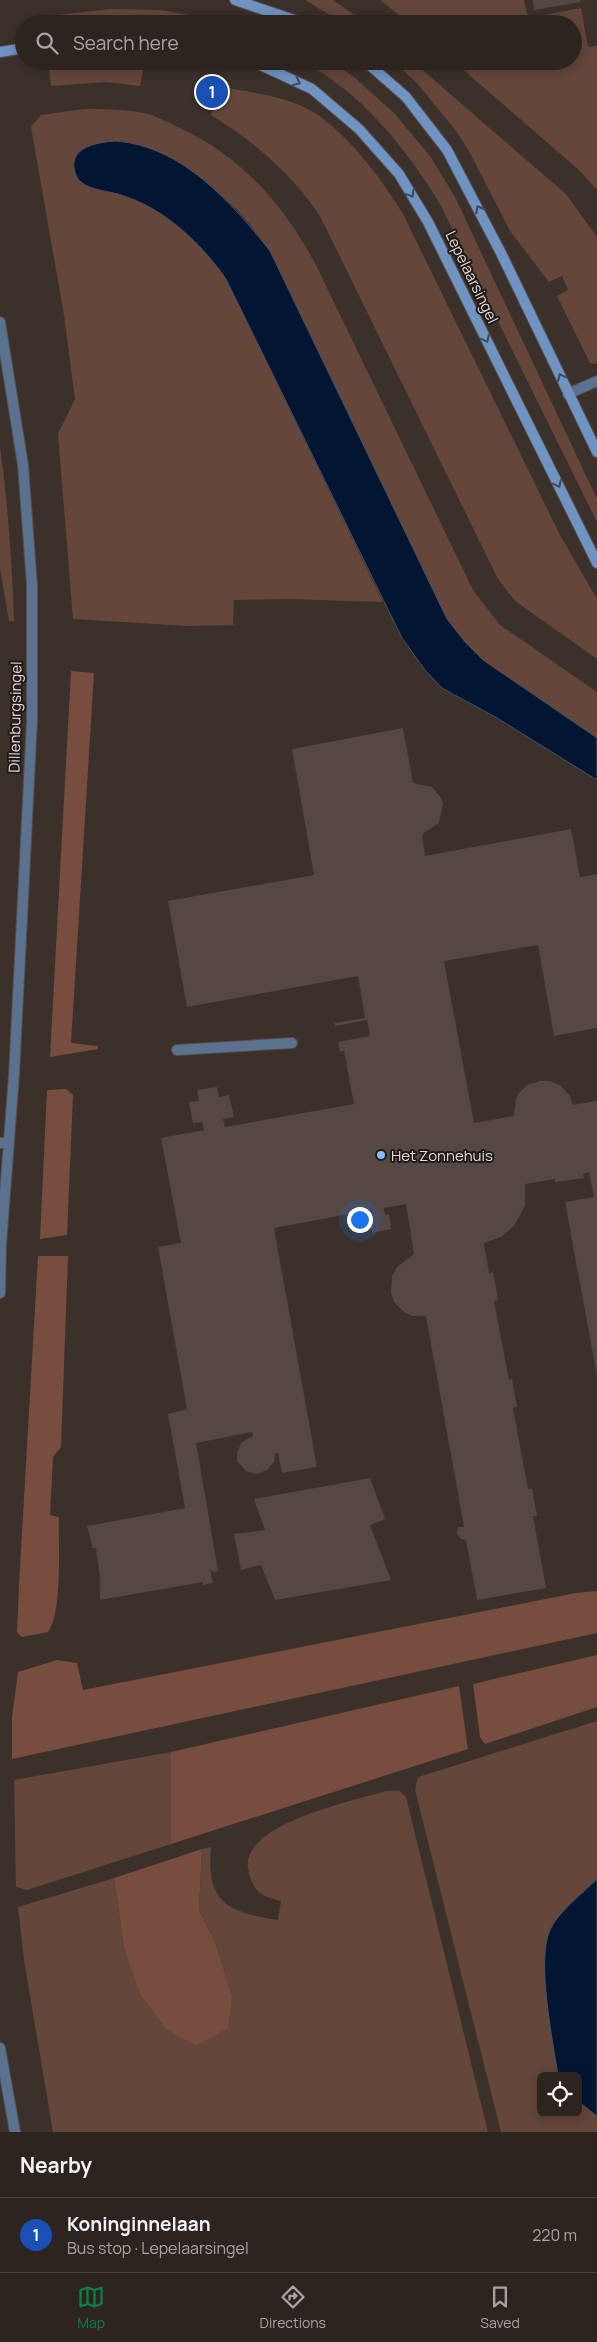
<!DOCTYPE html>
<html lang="en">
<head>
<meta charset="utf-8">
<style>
	:root { --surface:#2d2420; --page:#39302d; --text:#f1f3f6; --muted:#a7a4a5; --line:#48413e; --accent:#0b8043 }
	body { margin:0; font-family:Manrope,sans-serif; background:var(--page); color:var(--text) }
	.controls { position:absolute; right:15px; bottom:15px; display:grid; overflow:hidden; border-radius:8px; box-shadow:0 2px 12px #0003 }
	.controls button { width:45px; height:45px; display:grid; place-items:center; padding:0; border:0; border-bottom:1px solid var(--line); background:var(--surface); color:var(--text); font:25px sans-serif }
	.you { position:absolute; left:359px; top:1219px; width:18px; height:18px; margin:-12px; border:4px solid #fff; border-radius:50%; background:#1a73e8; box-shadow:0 0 0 8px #1a73e833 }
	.badge { display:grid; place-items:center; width:32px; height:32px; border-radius:50%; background:var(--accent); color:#fff; font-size:16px; font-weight:700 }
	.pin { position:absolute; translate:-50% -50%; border:2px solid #fff; box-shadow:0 1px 5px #0006 }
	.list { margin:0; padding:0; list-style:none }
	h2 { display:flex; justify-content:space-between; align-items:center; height:65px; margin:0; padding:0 20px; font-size:21px }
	h2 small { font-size:16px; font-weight:400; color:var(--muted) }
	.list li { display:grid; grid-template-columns:32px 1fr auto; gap:15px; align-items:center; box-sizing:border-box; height:75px; padding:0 20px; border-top:1px solid var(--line) }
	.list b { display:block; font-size:19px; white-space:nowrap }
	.list p { margin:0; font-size:16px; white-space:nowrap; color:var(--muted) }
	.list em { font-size:16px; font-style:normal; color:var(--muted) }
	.icon { flex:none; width:28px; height:28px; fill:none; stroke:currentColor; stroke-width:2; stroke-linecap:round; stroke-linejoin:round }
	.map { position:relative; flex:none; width:597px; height:2132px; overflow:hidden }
	.search { position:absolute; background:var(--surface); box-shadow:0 2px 12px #0003; left:15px; right:15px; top:15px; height:55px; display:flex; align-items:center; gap:12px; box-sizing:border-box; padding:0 18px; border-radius:28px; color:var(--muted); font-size:19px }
	.sheet { height:140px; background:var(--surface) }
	nav { display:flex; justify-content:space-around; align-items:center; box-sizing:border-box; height:70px; border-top:1px solid var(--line); background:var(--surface); font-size:14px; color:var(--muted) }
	nav a { display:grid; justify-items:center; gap:2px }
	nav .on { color:var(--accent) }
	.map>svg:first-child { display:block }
	.green { fill:#64463b }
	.forest { fill:#764d3e }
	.water { fill:#021632; stroke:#465264 }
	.building { fill:#554742 }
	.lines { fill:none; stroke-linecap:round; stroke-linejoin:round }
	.lane-casing { stroke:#574c47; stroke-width:12 }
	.street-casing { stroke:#574c47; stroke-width:12 }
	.secondary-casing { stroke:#574c47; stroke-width:12 }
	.lane { stroke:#5a718f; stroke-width:10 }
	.street { stroke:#5a718f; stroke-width:10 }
	.secondary { stroke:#6f93c3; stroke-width:10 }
	.oneway { stroke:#3f4a5c }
	.poi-dot { fill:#89bafc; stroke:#1f1917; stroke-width:2 }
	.labels { text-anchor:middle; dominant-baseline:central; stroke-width:4; stroke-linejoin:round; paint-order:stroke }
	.street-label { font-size:15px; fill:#e5ddda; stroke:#1f1917 }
	.poi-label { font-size:15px; fill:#e5ddda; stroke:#1f1917; text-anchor:start }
</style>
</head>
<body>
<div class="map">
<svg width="597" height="2132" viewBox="0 0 597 2132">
	<rect width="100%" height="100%" fill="#3c302b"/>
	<path class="green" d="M305,0h28l34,24h-22z
		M380,0h144l4,18 53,-10 7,39 9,-1v144l-18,-20 -126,-109h120v-37h-163z
		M111,9l50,1 78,14 -126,-3 -73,3 -1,-7z
		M68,61h27l48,9 -3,16 -34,-4 -55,4 -3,-23z
		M302,61h30l23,17 40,36 35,42 25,41 142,302v23l-157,-318c-34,-56 -79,-112 -138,-143z
		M393,61h19l154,133 31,43v127l-7,-1 -33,-67 11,-6 -6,-14 -13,6 -39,-51 -40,-78 -14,-22 -39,-48z
		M218,86c28,6 61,9 86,21 39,19 77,71 99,107l157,321 37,64v60l-82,-58 -17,-22 -178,-363c-29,-43 -65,-74 -109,-101z
		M84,109c18,0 36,0 54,3 15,2 28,9 42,16 63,30 102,75 135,135l158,327 27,35 97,67v46l-114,-78 -18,-18 -18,-23 -177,-368c-10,-13 -20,-27 -31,-39 -9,-10 -22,-18 -33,-27 -35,-28 -82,-61 -127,-33l8,33c13,4 26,7 38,11 41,14 77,48 101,83l157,323 -95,-3 -54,1 -1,25 -45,1 -115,-7 -15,-185 17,-35 -11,-84 -33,-188 10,-12z
		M0,446c8,58 12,116 14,175h-5l-9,-53z
		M597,1721v158c-14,14 -39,33 -47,51 -14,30 3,111 8,146h-17v37h37v-12l19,15v16h-96l-86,-342 3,-13z
		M171,1752v92l-144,46 -11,-3 -2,-107z
		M386,1791h13l7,6 82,335h-435l-29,-172 -6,-53 96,-29 10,69 108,48 -17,-53 -16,-32 3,-61 9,-2c-5,57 17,65 67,73l3,-19c-20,-5 -26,-7 -32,-28 -15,-48 104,-72 137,-82z"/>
	<path class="forest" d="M71,671l23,2 -23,370 27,3v3l-48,8z
		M66,1089l7,6 -6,140 -27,4 7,-149z
		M38,1256h30l-7,191 -8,10 -3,58 9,2c-1,28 4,94 -11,115l-26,5 -5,-5 2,-47z
		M597,1591v42l-585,126v-42l6,-45 39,-12 20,3 6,27 493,-97z
		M597,1655v52l-112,37 -5,-7 -7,-53z
		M459,1686l9,63 -297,95v-92z
		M202,1849l-3,61 16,32 17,53 -4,33 -32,18 -30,-17 -26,-35 -16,-47 -10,-69z"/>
	<path class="water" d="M116,141c66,5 116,62 154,110l177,368 18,23 18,18 114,78v42l-100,-62 -55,-30 -17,-18 -23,-32 -176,-359c-24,-35 -61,-70 -102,-83 -12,-5 -33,-5 -43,-14 -4,-3 -6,-9 -7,-14 -3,-22 26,-26 42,-27z
		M597,1879v237l-19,-15v-25h-20c-5,-35 -22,-116 -8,-146 8,-18 33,-37 47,-51z"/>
	<path class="building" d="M533,0h47v2l-46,8z
		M403,728l10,55 19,4 9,11 2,6 -4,19 -17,11 3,22 146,-27 9,48 17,-3v154l-43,8 -16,-91 -94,16 30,162 40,-7 2,-17 3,-6 8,-8 13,-4h10l10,4 10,11 3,9 24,-4v275l-32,-174 29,-5 -5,-25 -6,2 1,4 -29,4v-3l-30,5v22l-11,20 -13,11 -17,6 5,30 4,-1 5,28 -4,1 15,79 3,-1 5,28 -4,1 15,81 4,-1 5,28h-4l13,72 -69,12 -11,-60 -5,-1 -4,-5 1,-7h6l-38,-211h-14l-8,-4 -10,-10 -3,-9 1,-17 5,-9 17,-13 -8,-50 -22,4 1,7 4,-1 2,15 -19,4 -3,-15 3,-1 -1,-7 -97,18 43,239 -35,6 -4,-20h-3l-1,9 -7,8 -10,4 -11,-3 -9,-10v-8l4,-10 12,-7 -1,-4 -56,11 22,128 -4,1 -4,-3 3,14 -10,2v-3l-103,18v-24l-4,-28h-3l-6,-22 98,-18 -17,-94 19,-5 -29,-162 23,-4 -20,-105 43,-8 -2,-8 -9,1 -4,-21 10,-1 -2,-11 20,-3 2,10 10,-2 5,22 -11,2 2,8 129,-23 -10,-53 -4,1 -2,-10 32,-6 -3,-16 -32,6v-3l30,-5 -7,-42 -171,31 -19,-106 146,-26 -22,-126z
		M370,1478l15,41 -15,6 21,55 -116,20 -14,-35 -20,5 -7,-36 31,-4 -11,-31z"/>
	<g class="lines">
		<g class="lane-casing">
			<path id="lane" d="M568,394l29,-13
				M177,1050l115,-7
				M0,1143h9"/>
		</g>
		<g class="street-casing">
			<path id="street" d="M0,322l23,143 9,120v136l-18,354 -13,170 -1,48
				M0,2048l15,84"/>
		</g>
		<g class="secondary-casing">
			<path id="secondary" d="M235,0l71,24
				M0,52l24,-4
				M252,61l60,28 47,40 40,45 29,48 169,341
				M365,61l41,36 41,53 54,103 96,199"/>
		</g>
		<use href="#lane" class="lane"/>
		<use href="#street" class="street"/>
		<use href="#secondary" class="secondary"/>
	</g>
	<defs><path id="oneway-chevron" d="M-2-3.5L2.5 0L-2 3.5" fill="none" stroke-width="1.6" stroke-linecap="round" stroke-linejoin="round" transform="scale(1.25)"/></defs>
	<g class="oneway">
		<use href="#oneway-chevron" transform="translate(297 82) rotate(25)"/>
		<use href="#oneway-chevron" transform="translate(411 194) rotate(59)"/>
		<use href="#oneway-chevron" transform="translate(479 209) rotate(-117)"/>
		<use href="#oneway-chevron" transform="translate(486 339) rotate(64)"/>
		<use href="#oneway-chevron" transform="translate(561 377) rotate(-115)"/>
		<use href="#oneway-chevron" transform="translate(558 484) rotate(64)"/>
	</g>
	<circle class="poi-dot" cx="381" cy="1155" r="5"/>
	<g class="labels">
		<g class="street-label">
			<text transform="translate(472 277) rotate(64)">Lepelaarsingel</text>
			<text transform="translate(15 717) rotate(-89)">Dillenburgsingel</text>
		</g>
		<g class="poi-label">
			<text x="391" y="1155">Het Zonnehuis</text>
		</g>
	</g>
</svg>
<div class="controls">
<button><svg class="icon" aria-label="locate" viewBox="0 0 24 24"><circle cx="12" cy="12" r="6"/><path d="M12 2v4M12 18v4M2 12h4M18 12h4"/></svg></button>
</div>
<div class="you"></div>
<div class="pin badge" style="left:212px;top:92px;background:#1a4fb4">1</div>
<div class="search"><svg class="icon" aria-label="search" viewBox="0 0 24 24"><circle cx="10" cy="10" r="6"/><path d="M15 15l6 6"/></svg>Search here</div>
</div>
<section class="sheet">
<h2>Nearby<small></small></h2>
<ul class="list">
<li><span class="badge" style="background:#1a4fb4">1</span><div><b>Koninginnelaan</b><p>Bus stop · Lepelaarsingel</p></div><em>220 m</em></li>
</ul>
</section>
<nav>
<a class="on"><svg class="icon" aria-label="map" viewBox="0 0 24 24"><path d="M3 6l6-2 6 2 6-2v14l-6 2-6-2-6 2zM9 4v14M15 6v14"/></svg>Map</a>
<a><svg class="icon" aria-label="directions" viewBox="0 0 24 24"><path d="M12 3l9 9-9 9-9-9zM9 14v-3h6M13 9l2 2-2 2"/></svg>Directions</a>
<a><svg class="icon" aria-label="saved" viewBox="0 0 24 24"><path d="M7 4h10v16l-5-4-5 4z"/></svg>Saved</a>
</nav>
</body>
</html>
